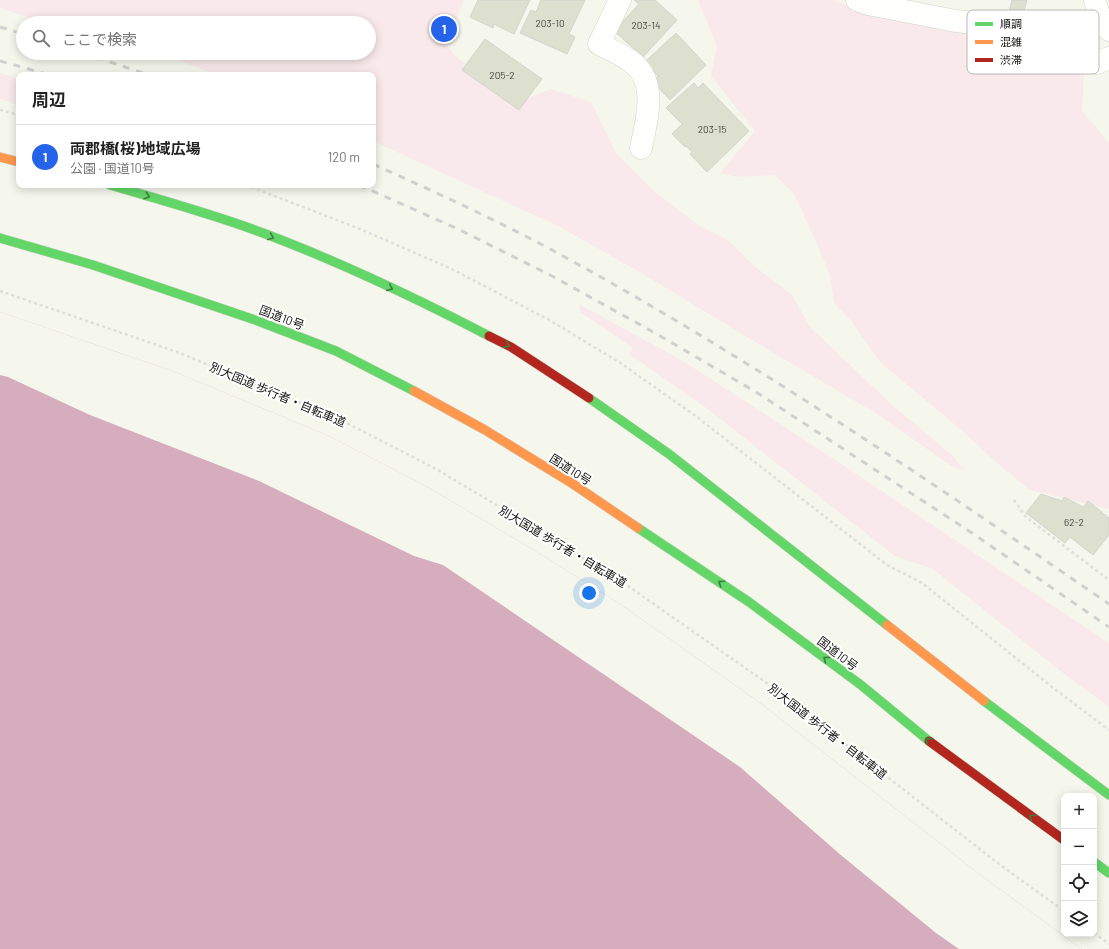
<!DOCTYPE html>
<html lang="ja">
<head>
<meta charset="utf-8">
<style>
	:root { --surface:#fff; --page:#f6f6f6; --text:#222; --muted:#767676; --line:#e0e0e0; --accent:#2563eb }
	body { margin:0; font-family:Barlow,"Noto Sans JP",sans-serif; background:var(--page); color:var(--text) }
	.controls { position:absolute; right:12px; bottom:12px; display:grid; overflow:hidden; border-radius:8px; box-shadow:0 2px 10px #0003 }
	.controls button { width:36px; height:36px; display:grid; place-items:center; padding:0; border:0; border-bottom:1px solid var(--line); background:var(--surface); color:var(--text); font:20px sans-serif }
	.you { position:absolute; left:589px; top:593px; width:14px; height:14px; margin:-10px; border:3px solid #fff; border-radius:50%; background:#1a73e8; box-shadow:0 0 0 6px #1a73e833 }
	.badge { display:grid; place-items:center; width:26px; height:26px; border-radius:50%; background:var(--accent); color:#fff; font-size:13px; font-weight:700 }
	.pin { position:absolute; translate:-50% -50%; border:2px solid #fff; box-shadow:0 1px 4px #0006 }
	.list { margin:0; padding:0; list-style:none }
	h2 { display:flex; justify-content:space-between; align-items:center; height:52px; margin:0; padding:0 16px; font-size:17px }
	h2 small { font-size:13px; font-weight:400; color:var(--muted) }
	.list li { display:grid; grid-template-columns:26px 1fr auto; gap:12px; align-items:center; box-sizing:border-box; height:64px; padding:0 16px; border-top:1px solid var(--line) }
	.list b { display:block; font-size:15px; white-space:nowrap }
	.list p { margin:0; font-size:13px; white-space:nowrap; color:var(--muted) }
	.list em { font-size:13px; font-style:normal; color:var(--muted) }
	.icon { flex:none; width:22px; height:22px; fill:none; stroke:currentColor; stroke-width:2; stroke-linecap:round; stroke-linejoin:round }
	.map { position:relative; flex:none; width:1109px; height:949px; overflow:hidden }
	.search { position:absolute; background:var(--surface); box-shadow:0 2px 10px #0003; left:16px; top:16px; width:360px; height:44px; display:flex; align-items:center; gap:10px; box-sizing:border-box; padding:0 14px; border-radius:22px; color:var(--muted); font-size:15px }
	.panel { position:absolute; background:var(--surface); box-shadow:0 2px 10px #0003; left:16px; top:72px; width:360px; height:116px; border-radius:8px }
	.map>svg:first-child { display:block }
	.green { fill:#f9e9ea }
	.water { fill:#d6adbc }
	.pier { fill:#f5f7ec }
	.building { fill:#dddfcf; stroke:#d3d4cd }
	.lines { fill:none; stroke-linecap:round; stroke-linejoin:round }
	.street-casing { stroke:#d1d3ca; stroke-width:23 }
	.fast-casing { stroke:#d1d3ca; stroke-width:10 }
	.slow-casing { stroke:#d1d3ca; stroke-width:10 }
	.jam-casing { stroke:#d1d3ca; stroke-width:10 }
	.path { stroke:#dededb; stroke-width:2.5; stroke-dasharray:3 3; stroke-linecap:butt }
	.street { stroke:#fefefc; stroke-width:22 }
	.fast { stroke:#63d668; stroke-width:9 }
	.slow { stroke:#ff974d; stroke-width:9 }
	.jam { stroke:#b3261e; stroke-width:9 }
	.rail { stroke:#d0d1ce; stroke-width:3; stroke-dasharray:7 7; stroke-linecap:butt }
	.oneway { stroke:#3f7e3f }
	.labels { text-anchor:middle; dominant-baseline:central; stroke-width:4; stroke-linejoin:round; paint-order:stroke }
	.number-label { font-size:10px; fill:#45463e }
	.street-label { font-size:12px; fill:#12130d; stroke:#fff }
	.key { fill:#fff; stroke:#b8b8b6; stroke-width:1 }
	.key-label { font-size:11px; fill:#12130d }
</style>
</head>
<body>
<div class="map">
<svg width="1109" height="949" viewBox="0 0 1109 949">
	<rect width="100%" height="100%" fill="#f5f7ec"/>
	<path class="green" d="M0,0h464l-18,44 8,11 63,47 34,-13 40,13 25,51 38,38 44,34 30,15 25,25 39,30 18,32 81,77 62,52 11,15 -14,-6 -73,-51 -130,-77 -104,-63 -83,-47 -187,-86v-66h-155l-61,-22h212v-30h-322l-47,-15z
		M698,0h137l22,11 120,22 37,8 70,28 -2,42 27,32v366l-79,-19 -33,-27 -31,-29 -86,-72 -30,-42 -16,-17 -4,-29 -35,-79 -20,-20 -36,2 -19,-4 35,-42 -44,-55 6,-30z
		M0,73l19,6v26l-19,-6z
		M579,304l104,57 154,100 272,182v64l-46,-34 -130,-104 -38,-13 -190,-149 -76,-53 4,-6 -53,-36z"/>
	<path class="water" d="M0,312l170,58 157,65 99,51 116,69 78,49 139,98 224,175 99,72h-1082z"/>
	<path class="pier" d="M0,312l170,58 157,65 99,51 116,69 78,49 139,98 224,175 99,72h-123l-23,-16 -94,-77 -102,-89 -297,-202 -29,-9 -155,-75 -169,-66 -82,-38 -8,-2z"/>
	<path class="building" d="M478,0h52l-16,34 -20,-10 -1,4 -23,-11z
		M541,0h44l-16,34 6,3 -8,17 -47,-21 11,-23 5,2z
		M634,0h21l22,20 -34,37 -29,-26 25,-27z
		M1012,0h15l-5,18 -14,-3z
		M676,33l30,32 -36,35 -18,-19 6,-5 -13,-14z
		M485,39l57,40 -23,31 -57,-40z
		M694,83l4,5 5,-5 46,48 -42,41 -17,-18 2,-2 -6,-6 -1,1 -13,-13 10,-10 -16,-16z
		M1041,494l21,7 2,-4 19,10 5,-6 21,17v17l-16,20 -23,-18 -5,6 -39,-30z"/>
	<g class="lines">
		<g class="street-casing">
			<path id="street" d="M620,0l-21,44c10,5 21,10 30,16 30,20 18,59 12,88
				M857,0l11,4 88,17 35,4 31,10 58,25 17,3 12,-5
				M1095,0c2,11 6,22 14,30"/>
		</g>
		<g class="fast-casing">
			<path id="fast" d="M110,185c51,15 103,29 153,48 77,29 153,65 226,103
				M0,238l93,27 165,56 78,30 78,40
				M589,398l80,56 218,171
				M638,528l111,74 112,83 68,56
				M984,701l125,94
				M1094,862l15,11"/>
		</g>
		<g class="slow-casing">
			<path id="slow" d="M0,157l19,5
				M414,391l71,39 88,54 65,44
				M887,625l97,76"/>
		</g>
		<g class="jam-casing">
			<path id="jam" d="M489,336l22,11 78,51
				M929,741l135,99"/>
		</g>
		<path class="path" d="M0,110l19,5
			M246,185l114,44 92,40 99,52 71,43 75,53 190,148 35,18 130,104 57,43
			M0,291l177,61 158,65 101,52 116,69 79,50 140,98 224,175 69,50
			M1014,500l12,17 83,63
			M1094,933l15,11"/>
		<use href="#street" class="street"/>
		<use href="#fast" class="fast"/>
		<use href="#slow" class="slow"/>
		<use href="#jam" class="jam"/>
		<path class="rail" d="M0,27l23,7
			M83,53l66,22
			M0,61l50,14
			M373,164c64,29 128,58 190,92 190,104 368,226 546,348
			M359,185l99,44 94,47 103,57 101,59 213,139 140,96"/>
	</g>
	<defs><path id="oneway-chevron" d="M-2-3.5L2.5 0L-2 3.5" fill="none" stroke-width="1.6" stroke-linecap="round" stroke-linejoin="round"/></defs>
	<g class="oneway">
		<use href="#oneway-chevron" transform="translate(147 196) rotate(17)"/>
		<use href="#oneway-chevron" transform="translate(271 237) rotate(22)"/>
		<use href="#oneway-chevron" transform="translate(390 288) rotate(24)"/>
		<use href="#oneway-chevron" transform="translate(507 345) rotate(28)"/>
		<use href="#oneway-chevron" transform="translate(721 583) rotate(-146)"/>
		<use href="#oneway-chevron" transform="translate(826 659) rotate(-143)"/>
		<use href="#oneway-chevron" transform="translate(928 740) rotate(-140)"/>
		<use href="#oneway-chevron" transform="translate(1032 817) rotate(-144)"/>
	</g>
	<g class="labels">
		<g class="number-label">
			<text x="550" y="23">203-10</text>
			<text x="646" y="25">203-14</text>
			<text x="502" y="75">205-2</text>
			<text x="712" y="129">203-15</text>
			<text x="1074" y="522">62-2</text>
		</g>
		<g class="street-label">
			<text transform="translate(282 317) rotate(21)">国道10号</text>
			<text transform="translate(278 394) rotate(23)">別大国道 歩行者・自転車道</text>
			<text transform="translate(571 469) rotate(32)">国道10号</text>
			<text transform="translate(563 546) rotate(31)">別大国道 歩行者・自転車道</text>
			<text transform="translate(838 653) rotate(37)">国道10号</text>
			<text transform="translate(828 731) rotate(38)">別大国道 歩行者・自転車道</text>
		</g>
	</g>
	<rect x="967" y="10" width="132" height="64" rx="6" class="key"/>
	<rect x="975" y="22" width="18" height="4" fill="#63d668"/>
	<rect x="975" y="40" width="18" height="4" fill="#ff974d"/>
	<rect x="975" y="58" width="18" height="4" fill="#b3261e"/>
	<g class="key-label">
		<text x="1000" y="28">順調</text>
		<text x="1000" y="46">混雑</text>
		<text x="1000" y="64">渋滞</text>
	</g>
</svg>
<div class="controls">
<button>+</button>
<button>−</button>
<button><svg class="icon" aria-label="locate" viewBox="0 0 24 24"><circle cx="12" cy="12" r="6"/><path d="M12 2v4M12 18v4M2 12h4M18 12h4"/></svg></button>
<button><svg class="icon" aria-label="layers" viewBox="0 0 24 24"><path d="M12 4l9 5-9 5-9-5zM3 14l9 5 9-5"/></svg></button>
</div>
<div class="you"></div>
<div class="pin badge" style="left:444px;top:29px">1</div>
<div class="search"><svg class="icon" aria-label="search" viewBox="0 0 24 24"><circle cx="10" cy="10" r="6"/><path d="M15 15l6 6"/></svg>ここで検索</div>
<section class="panel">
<h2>周辺<small></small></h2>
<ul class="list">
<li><span class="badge">1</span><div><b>両郡橋(桜)地域広場</b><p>公園 · 国道10号</p></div><em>120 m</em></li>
</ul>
</section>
</div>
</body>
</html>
